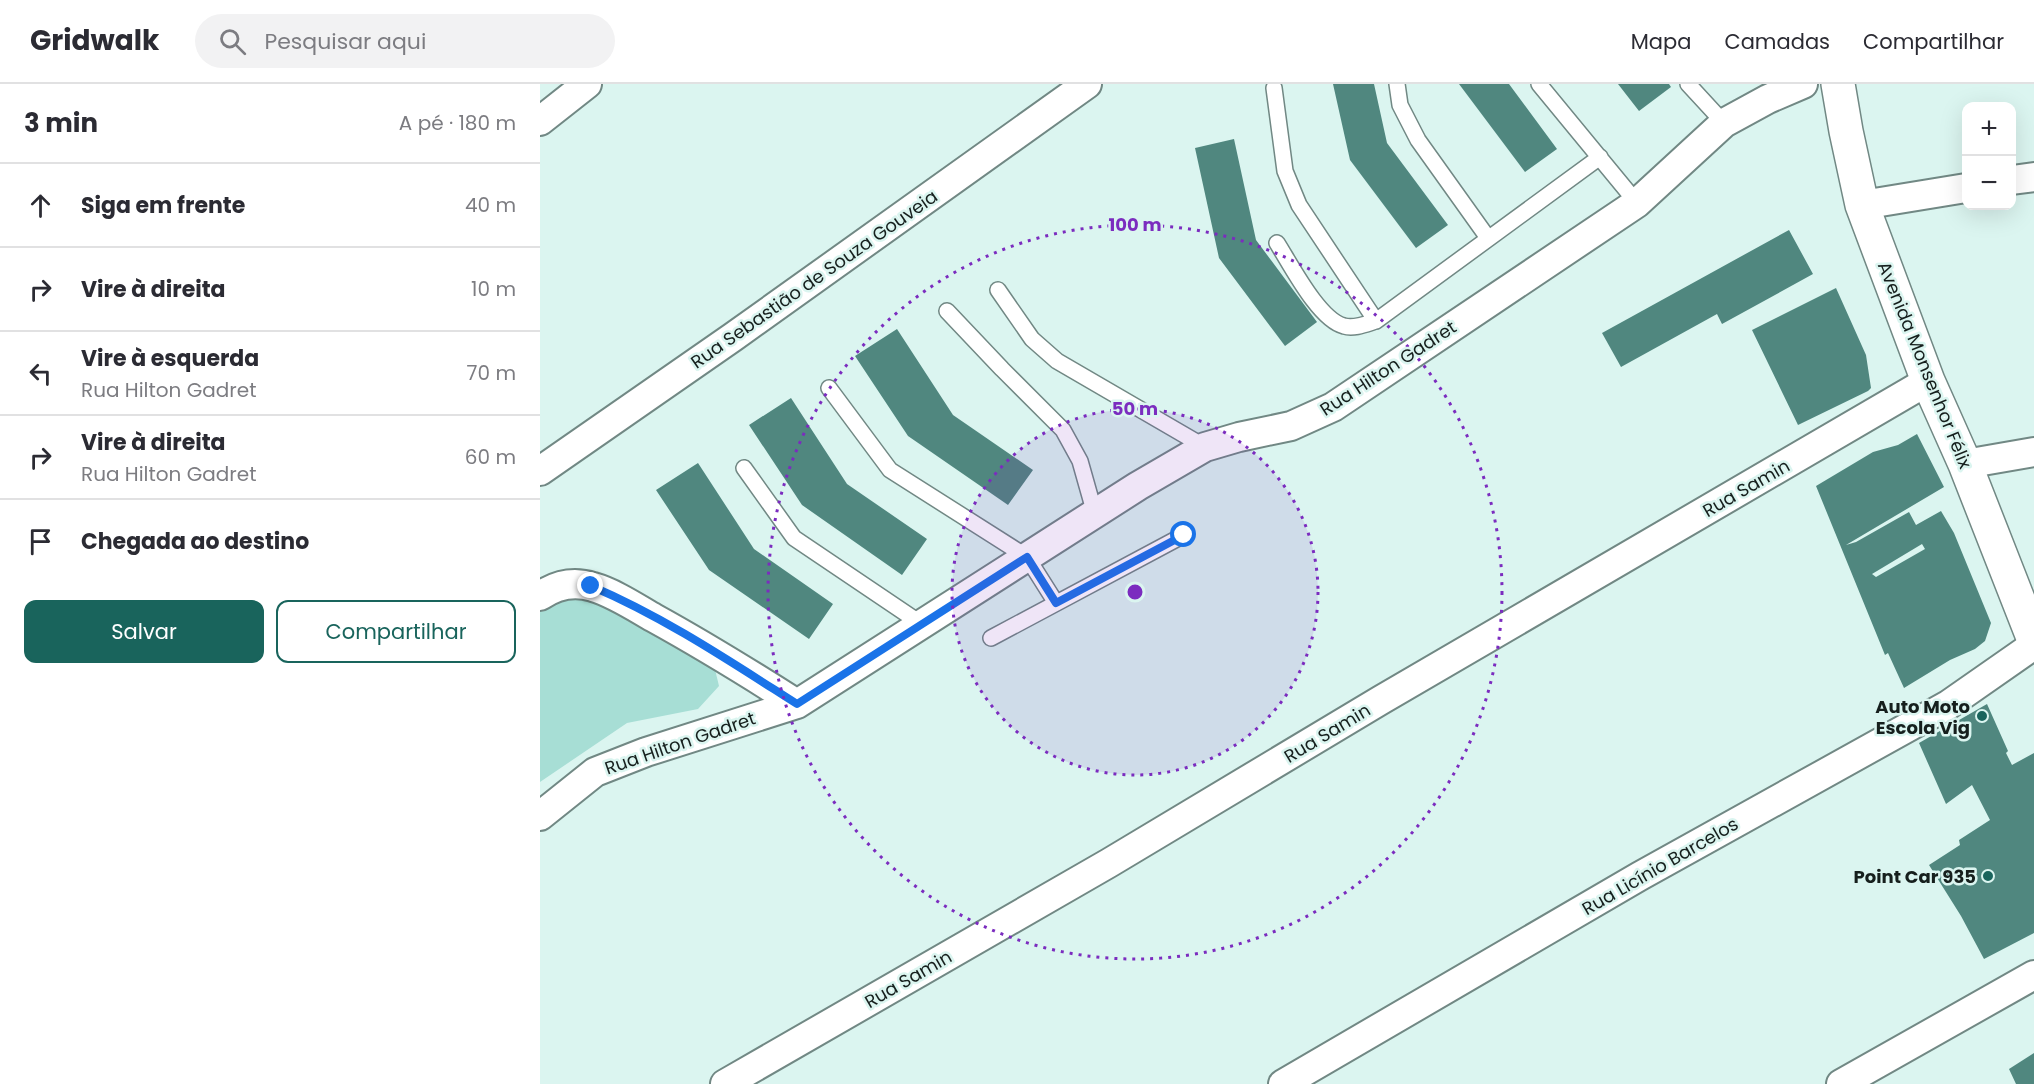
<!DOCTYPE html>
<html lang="pt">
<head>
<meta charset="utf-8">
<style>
	:root { --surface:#fff; --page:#f2f2f3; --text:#2b2b33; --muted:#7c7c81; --line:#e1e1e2; --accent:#19645c }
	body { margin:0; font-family:Poppins,sans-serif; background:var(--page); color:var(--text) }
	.controls { position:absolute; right:18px; top:18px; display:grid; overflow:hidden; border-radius:12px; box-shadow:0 6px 24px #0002 }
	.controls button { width:54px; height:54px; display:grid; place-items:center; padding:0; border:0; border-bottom:2px solid var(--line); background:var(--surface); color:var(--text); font:30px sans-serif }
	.stop { position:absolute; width:18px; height:18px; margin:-14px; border:4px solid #1a73e8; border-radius:50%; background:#fff }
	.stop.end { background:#1a73e8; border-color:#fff; box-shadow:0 2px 6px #0008 }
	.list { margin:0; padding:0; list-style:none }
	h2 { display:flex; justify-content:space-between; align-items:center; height:78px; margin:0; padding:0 24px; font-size:26px }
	h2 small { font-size:20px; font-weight:400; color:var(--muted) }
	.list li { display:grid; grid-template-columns:39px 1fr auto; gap:18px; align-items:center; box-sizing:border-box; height:84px; padding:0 24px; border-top:2px solid var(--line) }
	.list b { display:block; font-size:22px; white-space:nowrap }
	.list p { margin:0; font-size:20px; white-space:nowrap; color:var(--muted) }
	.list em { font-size:20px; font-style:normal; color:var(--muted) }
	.actions { display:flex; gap:12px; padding:18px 24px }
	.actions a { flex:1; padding:14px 0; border:2px solid var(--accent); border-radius:12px; text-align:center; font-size:21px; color:var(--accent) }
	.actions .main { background:var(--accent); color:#fff }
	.icon { flex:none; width:33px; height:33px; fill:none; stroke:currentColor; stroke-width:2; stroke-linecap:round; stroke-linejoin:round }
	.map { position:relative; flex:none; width:1494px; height:1000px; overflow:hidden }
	header { display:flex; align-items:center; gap:36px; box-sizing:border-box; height:84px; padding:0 30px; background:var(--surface); border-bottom:2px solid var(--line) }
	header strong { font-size:28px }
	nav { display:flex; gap:33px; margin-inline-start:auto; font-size:21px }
	.search { width:420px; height:54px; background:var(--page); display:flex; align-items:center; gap:15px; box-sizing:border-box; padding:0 21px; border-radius:33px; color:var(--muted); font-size:22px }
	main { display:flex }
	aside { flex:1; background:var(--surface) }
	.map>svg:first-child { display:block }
	.green { fill:#a7ded5 }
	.building { fill:#50877f; fill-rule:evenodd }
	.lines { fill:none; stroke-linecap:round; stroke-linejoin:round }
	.service-casing { stroke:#718884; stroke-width:18 }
	.minor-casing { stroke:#718884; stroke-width:32 }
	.primary-casing { stroke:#718884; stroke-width:36 }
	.service { stroke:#fff; stroke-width:15 }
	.minor { stroke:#fff; stroke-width:28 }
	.primary { stroke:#fff; stroke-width:33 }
	.route { stroke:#1a73e8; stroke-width:8 }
	.ring { fill:none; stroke:#7b2cbf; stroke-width:3; stroke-dasharray:3 6 }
	.poi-dot { fill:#19645c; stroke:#dbf5f0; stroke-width:2 }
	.labels { text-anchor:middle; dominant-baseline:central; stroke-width:5; stroke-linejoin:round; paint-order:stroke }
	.street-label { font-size:18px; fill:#161f1d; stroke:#dbf5f0 }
	.poi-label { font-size:18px; font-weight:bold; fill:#161f1d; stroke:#dbf5f0; text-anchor:end }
	.centre { fill:#7b2cbf; stroke:#dbf5f0; stroke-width:3 }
	.ring-label { font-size:18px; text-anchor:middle; font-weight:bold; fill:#7b2cbf; stroke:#dbf5f0; stroke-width:5; stroke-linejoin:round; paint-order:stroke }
</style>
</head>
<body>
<header>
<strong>Gridwalk</strong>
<div class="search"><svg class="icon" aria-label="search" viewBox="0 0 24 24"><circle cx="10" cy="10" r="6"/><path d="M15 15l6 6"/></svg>Pesquisar aqui</div>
<nav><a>Mapa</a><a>Camadas</a><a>Compartilhar</a></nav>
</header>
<main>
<aside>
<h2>3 min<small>A pé · 180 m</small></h2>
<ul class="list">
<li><svg class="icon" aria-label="ahead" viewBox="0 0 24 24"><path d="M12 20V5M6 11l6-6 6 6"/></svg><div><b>Siga em frente</b></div><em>40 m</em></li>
<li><svg class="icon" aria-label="right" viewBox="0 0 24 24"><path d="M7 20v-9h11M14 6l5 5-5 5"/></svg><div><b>Vire à direita</b></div><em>10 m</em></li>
<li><svg class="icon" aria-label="left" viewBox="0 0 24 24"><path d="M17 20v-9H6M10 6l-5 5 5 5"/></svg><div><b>Vire à esquerda</b><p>Rua Hilton Gadret</p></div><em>70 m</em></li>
<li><svg class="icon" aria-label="right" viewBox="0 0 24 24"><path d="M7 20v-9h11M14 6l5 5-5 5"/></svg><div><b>Vire à direita</b><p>Rua Hilton Gadret</p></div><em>60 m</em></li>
<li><svg class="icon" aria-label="arrive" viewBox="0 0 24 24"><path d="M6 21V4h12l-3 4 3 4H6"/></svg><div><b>Chegada ao destino</b></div></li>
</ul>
<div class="actions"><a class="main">Salvar</a><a>Compartilhar</a></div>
</aside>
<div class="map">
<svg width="1494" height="1000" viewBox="0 0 1494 1000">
	<rect width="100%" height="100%" fill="#dbf5f0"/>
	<path class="green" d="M42,507l130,66 7,29 -21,23 -71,14 -87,59v-178z"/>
	<path class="building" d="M793,0h41l13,59 61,82 -32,23 -66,-88z
		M919,0h50l48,65 -32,23z
		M1078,0h51l2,3 -32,24z
		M694,55l22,101 61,82 -32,24 -66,-88 -24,-110z
		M1249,146l24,44 -91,50 -5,-10 -96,53 -19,-34z
		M1296,204l30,67 5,33 -3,3 -70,34 -46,-95z
		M357,245l56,86 80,55 -25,35 -100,-69 -53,-80z
		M251,314l56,86 80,55 -25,36 -100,-70 -53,-80z
		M1377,350l27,53 -98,58 10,-3 53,-30 7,13 25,-14 13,22 37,90 -6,18 -10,8 -25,11 -46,28 -16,-35 -3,2 -69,-169 57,-34 25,-7zM1382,460l3,5 -49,28 -4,-3z
		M158,379l56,86 79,55 -24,35 -100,-69 -53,-80z
		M1447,620l21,47 -2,2 6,12 22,-12v180l-50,26 -23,-43 -32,-51 31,-20 -1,-5 31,-20 -18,-35 -26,19 -27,-61z
		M1494,969v31h-18l-7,-15z"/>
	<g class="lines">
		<g class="service-casing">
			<path id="service" d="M857,0l3,21 18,35 70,98
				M999,0l98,119
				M1148,0l36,39
				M734,4l11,83 14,34 77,116
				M737,159c14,22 42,77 67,83 10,3 22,-2 32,-5l224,-164
				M458,206l34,49 25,22 148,86
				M407,227l55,58 61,61 17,31 15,53
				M289,304l61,82 137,87 29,46
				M204,384l50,70 129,87
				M451,554l193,-103"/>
		</g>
		<g class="minor-casing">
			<path id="minor" d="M0,37l47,-37
				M1472,96l22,-3
				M1322,121l104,-17
				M1425,380l69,-12
				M0,387l193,-134 354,-253
				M0,512c16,-11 34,-15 53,-9 21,6 42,20 61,31 49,27 96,56 143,86
				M0,732l55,-44 51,-20 151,-48 341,-218 67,-39 34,-10 52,-11 42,-19 304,-204 87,-80 44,-24 35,-15
				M185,1000l384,-221 272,-163 547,-319
				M743,1000l357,-208 308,-171 86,-60
				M1301,1000l193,-109"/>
		</g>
		<g class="primary-casing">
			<path id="primary" d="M1298,0l8,47 16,74 66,176 37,83 69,176"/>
		</g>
		<use href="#service" class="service"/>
		<use href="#minor" class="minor"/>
		<use href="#primary" class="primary"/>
	</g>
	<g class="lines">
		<path class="route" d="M51,502c73,31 140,76 206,118l230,-147 29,46 128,-68"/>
	</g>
	<circle cx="595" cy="508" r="183" fill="#7b2cbf" fill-opacity=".12"/>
	<g class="ring">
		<circle cx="595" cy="508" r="183"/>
		<circle cx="595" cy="508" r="367"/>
	</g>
	<g class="poi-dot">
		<circle cx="1442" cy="632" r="6"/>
		<circle cx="1448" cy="792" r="6"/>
	</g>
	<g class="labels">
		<g class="street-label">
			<text transform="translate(274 195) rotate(-35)">Rua Sebastião de Souza Gouveia</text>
			<text transform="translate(1385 281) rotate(68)">Avenida Monsenhor Félix</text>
			<text transform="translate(848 284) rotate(-33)">Rua Hilton Gadret</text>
			<text transform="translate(1206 404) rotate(-30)">Rua Samin</text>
			<text transform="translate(787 649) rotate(-31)">Rua Samin</text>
			<text transform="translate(140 659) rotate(-19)">Rua Hilton Gadret</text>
			<text transform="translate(1120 782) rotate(-30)">Rua Licínio Barcelos</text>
			<text transform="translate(368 895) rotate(-30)">Rua Samin</text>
		</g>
		<g class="poi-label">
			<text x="1430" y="622">Auto Moto<tspan x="1430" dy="21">Escola Vig</tspan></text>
			<text x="1436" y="792">Point Car 935</text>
		</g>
	</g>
	<circle cx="595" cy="508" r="9" class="centre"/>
	<g class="ring-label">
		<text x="595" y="147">100 m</text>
		<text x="595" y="331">50 m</text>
	</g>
</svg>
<div class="controls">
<button>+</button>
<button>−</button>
</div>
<div class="stop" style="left:644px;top:451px"></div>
<div class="stop end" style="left:51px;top:502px"></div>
</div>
</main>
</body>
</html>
